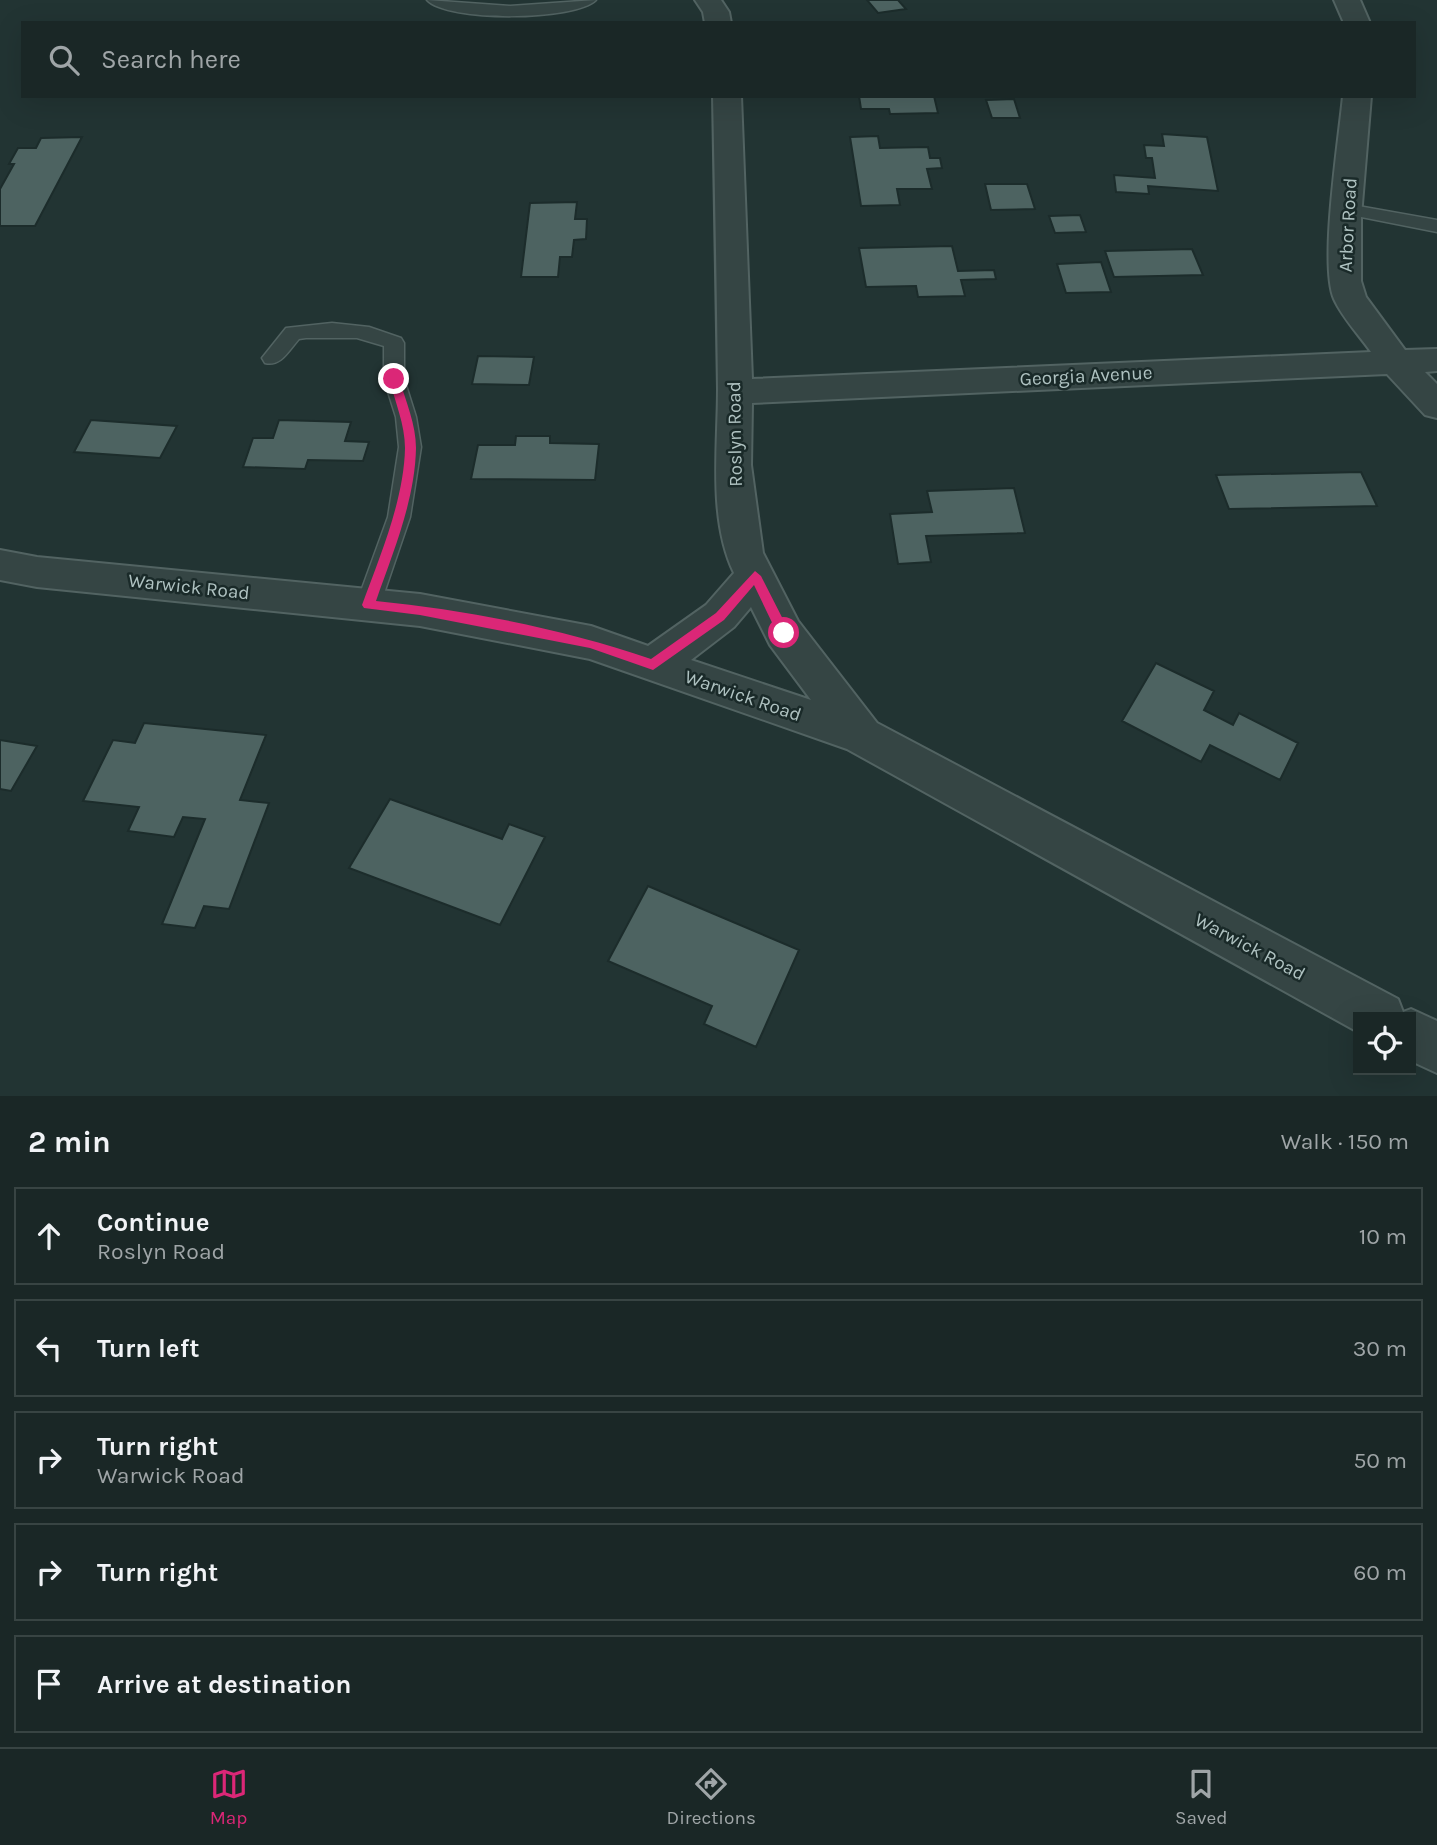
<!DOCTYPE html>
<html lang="en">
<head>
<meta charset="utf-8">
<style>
	:root { --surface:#1a2726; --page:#273332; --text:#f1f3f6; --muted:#9fa5a7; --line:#384443; --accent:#db2777 }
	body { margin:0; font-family:Karla,sans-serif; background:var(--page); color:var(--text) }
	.controls { position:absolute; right:21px; bottom:21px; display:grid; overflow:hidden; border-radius:0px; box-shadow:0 7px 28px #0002 }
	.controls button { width:63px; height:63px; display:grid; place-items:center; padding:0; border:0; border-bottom:2px solid var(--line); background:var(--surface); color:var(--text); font:35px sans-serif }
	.stop { position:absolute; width:21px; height:21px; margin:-16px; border:5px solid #db2777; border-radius:50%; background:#fff }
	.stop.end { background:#db2777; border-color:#fff; box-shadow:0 2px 7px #0008 }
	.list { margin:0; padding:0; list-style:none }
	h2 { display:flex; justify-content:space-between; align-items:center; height:91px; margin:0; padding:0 28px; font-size:30px }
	h2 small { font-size:23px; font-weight:400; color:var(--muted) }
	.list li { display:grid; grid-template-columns:46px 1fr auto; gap:21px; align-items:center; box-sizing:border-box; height:98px; margin:0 14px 14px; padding:0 14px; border:2px solid var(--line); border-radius:0px }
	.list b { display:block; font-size:26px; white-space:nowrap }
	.list p { margin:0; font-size:23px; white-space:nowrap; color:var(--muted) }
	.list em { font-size:23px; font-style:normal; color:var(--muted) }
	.icon { flex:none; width:38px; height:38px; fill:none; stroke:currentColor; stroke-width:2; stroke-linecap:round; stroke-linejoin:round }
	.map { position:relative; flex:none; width:1437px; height:1096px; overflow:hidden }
	.search { position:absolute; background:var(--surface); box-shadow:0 7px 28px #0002; left:21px; right:21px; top:21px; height:77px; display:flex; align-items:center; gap:18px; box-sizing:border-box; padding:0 24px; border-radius:0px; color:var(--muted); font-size:26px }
	.sheet { height:651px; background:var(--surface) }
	nav { display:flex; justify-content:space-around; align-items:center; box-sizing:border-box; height:98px; border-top:2px solid var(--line); background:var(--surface); font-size:19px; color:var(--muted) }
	nav a { display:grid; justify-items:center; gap:4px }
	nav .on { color:var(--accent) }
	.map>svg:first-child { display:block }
	.building { fill:#4d6361; stroke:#1c2c2b; stroke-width:2 }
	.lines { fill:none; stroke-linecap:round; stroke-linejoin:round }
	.lane-casing { stroke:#526362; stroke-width:3 }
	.street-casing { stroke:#526362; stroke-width:4 }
	.lane { fill:#354544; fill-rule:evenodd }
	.street { fill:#354544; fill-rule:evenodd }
	.route { fill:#db2777 }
	.labels { text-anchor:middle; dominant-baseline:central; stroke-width:5; stroke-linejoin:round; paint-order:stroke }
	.street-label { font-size:19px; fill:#afc2c1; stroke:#1a2a29 }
</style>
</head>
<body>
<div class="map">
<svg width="1437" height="1096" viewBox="0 0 1437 1096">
	<rect width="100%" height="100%" fill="#223433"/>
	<path class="building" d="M867,0h31l8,9 -28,4z
		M859,96h75l4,17 -48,1 -1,-5h-28z
		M1014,99l6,19h-28l-6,-18z
		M1162,134l45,3 11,54 -70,-5 1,8 -33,-2 -2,-17 41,3 -3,-20h-6l-2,-13 20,1z
		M878,136l2,12 48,-1 2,11h10l2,10 -15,1 5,20h-35l3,16 -39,1 -11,-69z
		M82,137l-47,89h-35v-37l14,-25h-5l9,-16h18l5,-10z
		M985,184h42l8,25 -44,1z
		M577,202l-2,17h12l-1,20 -12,1 -2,17h-12l-2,20h-37l9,-74z
		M1080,215l6,17 -31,1 -6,-17z
		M952,246l6,25 36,-1 2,9 -35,1 4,16 -47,1 -2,-11 -50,1 -7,-39z
		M1192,249l11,26 -89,2 -9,-26z
		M1101,262l10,30 -45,1 -9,-29z
		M478,356l56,1 -5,28 -57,-1z
		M91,420l86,6 -17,32 -86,-6z
		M279,420l72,2 -6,19 24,1 -6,19 -55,-1 -3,9 -62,-2 10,-29h20z
		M516,436h34v7l49,1 -4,36 -124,-1 7,-34h37z
		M1361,472l16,34 -148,3 -13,-34z
		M1014,488l11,45 -99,3 5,26 -33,2 -8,-50 42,-2 -5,-21z
		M1156,663l58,28 -10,19 29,15 6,-12 59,30 -18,37 -70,-35 -9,17 -79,-41z
		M144,723l122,12 -26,65 29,3 -40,106 -25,-3 -9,22 -33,-4 43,-105 -22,-2 -9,20 -46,-6 11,-24 -56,-6 30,-61 22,3z
		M0,740l37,6 -26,45 -11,-2z
		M390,799l112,40 7,-15 36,13 -45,88 -151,-57z
		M648,886l151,64 -43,97 -52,-23 8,-18 -104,-45z"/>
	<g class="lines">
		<g class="lane-casing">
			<path id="lane" d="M427,0l83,6 86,-6c-21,21 -149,22 -169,0z
				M1347,204l90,16v12l-96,-19 -3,-4z
				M332,323l37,4 32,11 3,5v36l12,38 5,30 -11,70 -30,88 -4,7 -8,2 -8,-2 -4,-7 32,-88 11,-70 -3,-30 -12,-38v-33l-27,-8h-51l-7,1c-10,11 -18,28 -34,24l-3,-5 24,-30z"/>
		</g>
		<g class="street-casing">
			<path id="street" d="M695,0h26l8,12 2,11h-26l-2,-11z
				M1334,0h26l10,23h-26z
				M713,96h28l11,283 619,-27c-12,-17 -29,-35 -37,-53 -15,-35 5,-160 9,-203h28l-10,120v65l5,16 39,53 32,-1v22l-12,1 12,12v34l-12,-3 -38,-41 -635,29 -1,62 12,88 35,68 79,102 521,276 5,13 8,-3 26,12v52l-26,-12v-44h-53v15l-511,-283 -257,-90 -170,-33 -383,-39 -37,-7v-30l37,7 383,37 171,32 57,20 58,-41 28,-32c-26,-54 -16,-125 -16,-184 -1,-97 -3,-195 -5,-293zM751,607l19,38 41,55 -120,-40 43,-33z"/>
		</g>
		<use href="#lane" class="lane"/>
		<use href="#street" class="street"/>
	</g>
	<path class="route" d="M394,376l5,3c7,22 17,46 17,69 -1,53 -23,104 -40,153 92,9 187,28 275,58l65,-46 39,-42 6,5 29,57 -2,4h-9l-25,-52 -30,35 -71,50 -63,-22 -170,-33 -56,-7 -2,-3c18,-49 42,-105 43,-157 0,-23 -10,-47 -16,-69z"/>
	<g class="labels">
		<g class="street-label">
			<text transform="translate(1348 225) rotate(-87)">Arbor Road</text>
			<text transform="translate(1086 376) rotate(-3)">Georgia Avenue</text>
			<text transform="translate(735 434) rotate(-91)">Roslyn Road</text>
			<text transform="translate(189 587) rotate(6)">Warwick Road</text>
			<text transform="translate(743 696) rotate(19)">Warwick Road</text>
			<text transform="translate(1250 947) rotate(28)">Warwick Road</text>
		</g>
	</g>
</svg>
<div class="controls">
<button><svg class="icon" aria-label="locate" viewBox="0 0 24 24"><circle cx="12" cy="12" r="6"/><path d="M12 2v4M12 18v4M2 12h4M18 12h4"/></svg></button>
</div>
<div class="stop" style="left:784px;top:633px"></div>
<div class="stop end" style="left:394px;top:379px"></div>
<div class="search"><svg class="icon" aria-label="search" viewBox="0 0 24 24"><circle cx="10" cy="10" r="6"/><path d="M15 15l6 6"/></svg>Search here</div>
</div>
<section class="sheet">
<h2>2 min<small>Walk · 150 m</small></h2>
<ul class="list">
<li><svg class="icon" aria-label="ahead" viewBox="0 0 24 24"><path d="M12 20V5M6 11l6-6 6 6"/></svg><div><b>Continue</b><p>Roslyn Road</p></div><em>10 m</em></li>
<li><svg class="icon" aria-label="left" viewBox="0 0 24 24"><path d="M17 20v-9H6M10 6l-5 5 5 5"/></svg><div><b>Turn left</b></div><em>30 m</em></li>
<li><svg class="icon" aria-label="right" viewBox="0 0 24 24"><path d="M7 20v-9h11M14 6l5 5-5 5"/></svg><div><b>Turn right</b><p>Warwick Road</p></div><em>50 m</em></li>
<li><svg class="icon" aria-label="right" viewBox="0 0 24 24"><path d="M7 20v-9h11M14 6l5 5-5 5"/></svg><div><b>Turn right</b></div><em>60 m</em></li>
<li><svg class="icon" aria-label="arrive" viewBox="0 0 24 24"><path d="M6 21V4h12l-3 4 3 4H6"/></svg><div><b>Arrive at destination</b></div></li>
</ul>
</section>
<nav>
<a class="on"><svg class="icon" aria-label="map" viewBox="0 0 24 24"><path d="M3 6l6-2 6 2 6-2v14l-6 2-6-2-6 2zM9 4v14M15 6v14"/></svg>Map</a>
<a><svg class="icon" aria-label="directions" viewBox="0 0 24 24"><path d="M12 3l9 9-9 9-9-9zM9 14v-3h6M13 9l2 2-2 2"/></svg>Directions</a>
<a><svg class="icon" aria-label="saved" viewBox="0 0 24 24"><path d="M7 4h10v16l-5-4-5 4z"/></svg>Saved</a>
</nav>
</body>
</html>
